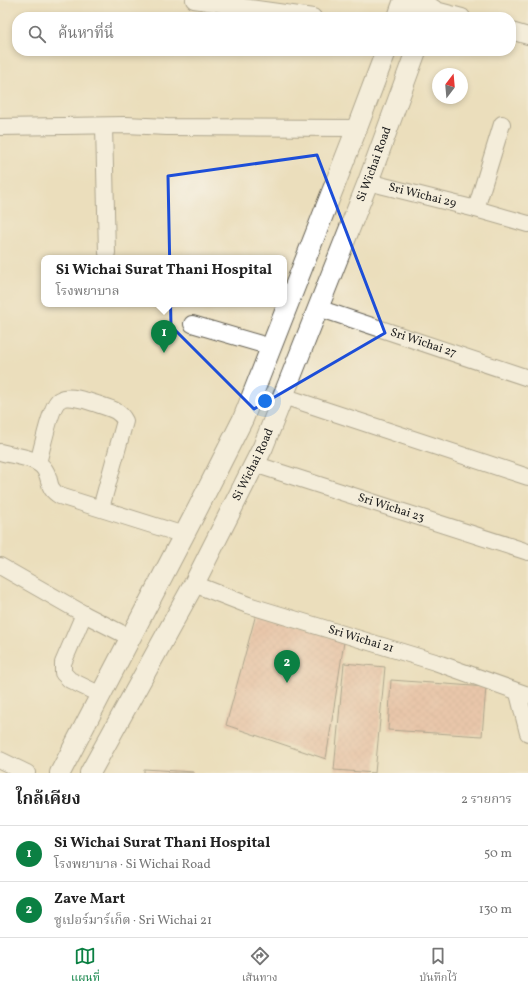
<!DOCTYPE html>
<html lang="th">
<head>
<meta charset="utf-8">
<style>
	:root { --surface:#fff; --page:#f2f2f2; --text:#222; --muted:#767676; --line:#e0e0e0; --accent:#0b8043 }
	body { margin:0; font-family:Vollkorn,"Noto Serif Thai",serif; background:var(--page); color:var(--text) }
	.compass { position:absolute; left:432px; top:68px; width:36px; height:36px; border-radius:50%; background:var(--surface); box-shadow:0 2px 6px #0003; rotate:16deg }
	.you { position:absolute; left:265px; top:401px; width:14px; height:14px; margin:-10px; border:3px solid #fff; border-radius:50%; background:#1a73e8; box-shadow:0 0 0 6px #1a73e833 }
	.badge { display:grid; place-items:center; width:26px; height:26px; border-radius:50%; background:var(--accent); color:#fff; font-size:13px; font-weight:700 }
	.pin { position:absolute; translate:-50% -33px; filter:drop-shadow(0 1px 2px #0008) }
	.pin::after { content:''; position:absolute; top:21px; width:14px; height:12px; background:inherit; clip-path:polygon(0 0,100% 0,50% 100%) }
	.popup { position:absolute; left:41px; top:255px; width:246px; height:52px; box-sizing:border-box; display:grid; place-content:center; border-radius:8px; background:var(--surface); filter:drop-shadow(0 1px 3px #0005); font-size:13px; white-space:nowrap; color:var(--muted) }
	.popup b { font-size:15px; color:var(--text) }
	.popup::after { content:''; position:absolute; left:50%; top:100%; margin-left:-8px; border:8px solid transparent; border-top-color:var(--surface) }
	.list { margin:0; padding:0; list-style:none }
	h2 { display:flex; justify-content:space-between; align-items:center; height:52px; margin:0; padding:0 16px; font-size:17px }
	h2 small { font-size:13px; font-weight:400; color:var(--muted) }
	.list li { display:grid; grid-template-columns:26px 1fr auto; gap:12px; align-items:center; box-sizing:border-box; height:56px; padding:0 16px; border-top:1px solid var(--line) }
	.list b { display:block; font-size:15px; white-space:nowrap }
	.list p { margin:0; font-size:13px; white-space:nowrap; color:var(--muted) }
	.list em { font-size:13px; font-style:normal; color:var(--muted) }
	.icon { flex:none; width:22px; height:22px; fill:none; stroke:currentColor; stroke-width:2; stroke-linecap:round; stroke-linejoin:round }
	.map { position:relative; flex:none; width:528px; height:773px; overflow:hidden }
	.search { position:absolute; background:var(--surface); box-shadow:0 2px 6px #0003; left:12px; right:12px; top:12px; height:44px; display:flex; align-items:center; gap:10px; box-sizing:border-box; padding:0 14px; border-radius:16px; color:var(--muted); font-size:15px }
	.sheet { height:164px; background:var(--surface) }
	nav { display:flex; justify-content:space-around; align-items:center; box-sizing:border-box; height:56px; border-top:1px solid var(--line); background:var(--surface); font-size:11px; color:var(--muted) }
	nav a { display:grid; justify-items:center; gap:2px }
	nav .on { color:var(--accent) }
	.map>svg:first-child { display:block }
	.building { fill:url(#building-cross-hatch) }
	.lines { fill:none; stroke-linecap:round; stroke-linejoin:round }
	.minor-casing { stroke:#646054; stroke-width:18 }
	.major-casing { stroke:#646054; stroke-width:22 }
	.minor { stroke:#fff; stroke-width:16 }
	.major { stroke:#fff; stroke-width:20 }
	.marked { fill:none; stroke:#1d4ed8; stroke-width:3; stroke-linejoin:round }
	.labels { text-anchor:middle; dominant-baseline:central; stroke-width:4; stroke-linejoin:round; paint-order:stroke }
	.street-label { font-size:12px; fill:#1c1c1c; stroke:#f7f3e8 }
</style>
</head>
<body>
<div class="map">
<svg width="528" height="773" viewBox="0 0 528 773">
	<defs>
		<pattern id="building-cross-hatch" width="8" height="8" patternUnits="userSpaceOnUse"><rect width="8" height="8" fill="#e6a994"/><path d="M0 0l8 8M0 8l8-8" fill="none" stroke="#c5917f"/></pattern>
	</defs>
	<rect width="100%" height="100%" fill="#f7f3e8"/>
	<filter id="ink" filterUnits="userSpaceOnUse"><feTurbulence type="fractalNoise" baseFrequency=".025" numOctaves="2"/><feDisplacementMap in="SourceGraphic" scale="8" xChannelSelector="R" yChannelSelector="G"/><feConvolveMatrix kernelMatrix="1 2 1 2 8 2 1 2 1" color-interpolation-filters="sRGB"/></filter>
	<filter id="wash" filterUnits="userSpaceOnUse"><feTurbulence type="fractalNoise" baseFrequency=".012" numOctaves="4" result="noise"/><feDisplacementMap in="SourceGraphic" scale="16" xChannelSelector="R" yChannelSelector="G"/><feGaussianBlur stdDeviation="0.9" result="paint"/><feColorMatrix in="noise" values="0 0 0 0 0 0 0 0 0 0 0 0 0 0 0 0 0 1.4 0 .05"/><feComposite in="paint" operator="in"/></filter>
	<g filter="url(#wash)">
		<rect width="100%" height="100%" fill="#ebdebc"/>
		<g id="blocks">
			<path class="building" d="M256,614l88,28 -18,117 -100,-34z
				M344,663l41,4 -10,106 -41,-3z
				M391,680l95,7 -4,49 -94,-6z
				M144,769l50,3v1h-50z"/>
		</g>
	</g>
	<g filter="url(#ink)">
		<use href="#blocks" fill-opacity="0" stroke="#646054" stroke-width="1"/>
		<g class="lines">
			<g class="minor-casing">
				<g id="minor">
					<path d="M194,0l119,17"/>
					<path d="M432,9l30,8"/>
					<path d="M511,31l17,5"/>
					<path d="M104,126l3,127"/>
					<path d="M0,127l126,-2 41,2 190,1"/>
					<path id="s1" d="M368,182l108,27 52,15"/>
					<path d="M476,209l26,-85"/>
					<path id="s2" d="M318,308l210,70"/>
					<path d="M192,324l79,23"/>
					<path d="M283,396l245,81"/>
					<path d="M0,452c14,4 37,5 45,18 7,11 1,18 15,26l124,39"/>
					<path d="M38,463c4,-14 12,-54 20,-62 1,-1 4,-2 5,-3 11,-2 24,3 34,6 11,4 22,5 28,17l-24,87"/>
					<path id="s3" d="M254,464l274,88"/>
					<path d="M0,566l84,48 47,24"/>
					<path id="s4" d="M194,584l54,21 187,57 93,33"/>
					<path d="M84,614l-21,49v10l7,7 31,15"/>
					<path d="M518,693l10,40"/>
					<path d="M0,760l27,13"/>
				</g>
			</g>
			<g class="major-casing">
				<g id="major">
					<path d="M409,0l23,9"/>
					<path d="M398,17l6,-17"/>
					<path d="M60,773l138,-265 45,-89 114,-291 29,-77"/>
					<path id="s5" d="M90,773l104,-189 69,-137 105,-265 48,-131"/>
				</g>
			</g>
			<use href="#minor" class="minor"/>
			<use href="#major" class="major"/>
		</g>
	</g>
	<path d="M0 0H528V773H0ZM317,155l68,178 -131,76 -83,-83 -3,-150z" fill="#ebdebc" fill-opacity=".55" fill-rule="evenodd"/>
	<path class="marked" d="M317,155l68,178 -131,76 -83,-83 -3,-150z"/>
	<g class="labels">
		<g class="street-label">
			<text stroke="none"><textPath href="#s5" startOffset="673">Si Wichai Road</textPath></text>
			<text stroke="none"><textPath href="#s1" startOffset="56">Sri Wichai 29</textPath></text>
			<text stroke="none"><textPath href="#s2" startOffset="111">Sri Wichai 27</textPath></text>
			<text stroke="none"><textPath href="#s5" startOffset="349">Si Wichai Road</textPath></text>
			<text stroke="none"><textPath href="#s3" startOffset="144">Sri Wichai 23</textPath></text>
			<text stroke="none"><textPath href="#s4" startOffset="176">Sri Wichai 21</textPath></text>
		</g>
	</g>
</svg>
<svg class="compass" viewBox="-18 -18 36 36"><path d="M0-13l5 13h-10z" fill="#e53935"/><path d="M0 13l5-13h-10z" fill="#767676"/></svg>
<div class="you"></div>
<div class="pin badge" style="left:164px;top:353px">1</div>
<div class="popup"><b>Si Wichai Surat Thani Hospital</b>โรงพยาบาล</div>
<div class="pin badge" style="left:287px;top:683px">2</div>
<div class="search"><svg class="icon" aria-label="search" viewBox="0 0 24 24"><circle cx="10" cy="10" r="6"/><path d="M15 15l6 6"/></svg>ค้นหาที่นี่</div>
</div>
<section class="sheet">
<h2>ใกล้เคียง<small>2 รายการ</small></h2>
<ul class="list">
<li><span class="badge">1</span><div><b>Si Wichai Surat Thani Hospital</b><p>โรงพยาบาล · Si Wichai Road</p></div><em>50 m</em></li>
<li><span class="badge">2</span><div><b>Zave Mart</b><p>ซูเปอร์มาร์เก็ต · Sri Wichai 21</p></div><em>130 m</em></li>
</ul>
</section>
<nav>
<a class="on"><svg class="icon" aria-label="map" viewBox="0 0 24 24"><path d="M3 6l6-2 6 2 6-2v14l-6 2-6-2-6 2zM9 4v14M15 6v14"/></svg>แผนที่</a>
<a><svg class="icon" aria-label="directions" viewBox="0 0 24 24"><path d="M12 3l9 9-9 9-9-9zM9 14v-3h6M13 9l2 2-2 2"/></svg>เส้นทาง</a>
<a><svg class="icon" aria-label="saved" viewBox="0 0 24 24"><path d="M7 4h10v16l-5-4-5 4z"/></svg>บันทึกไว้</a>
</nav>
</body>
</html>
